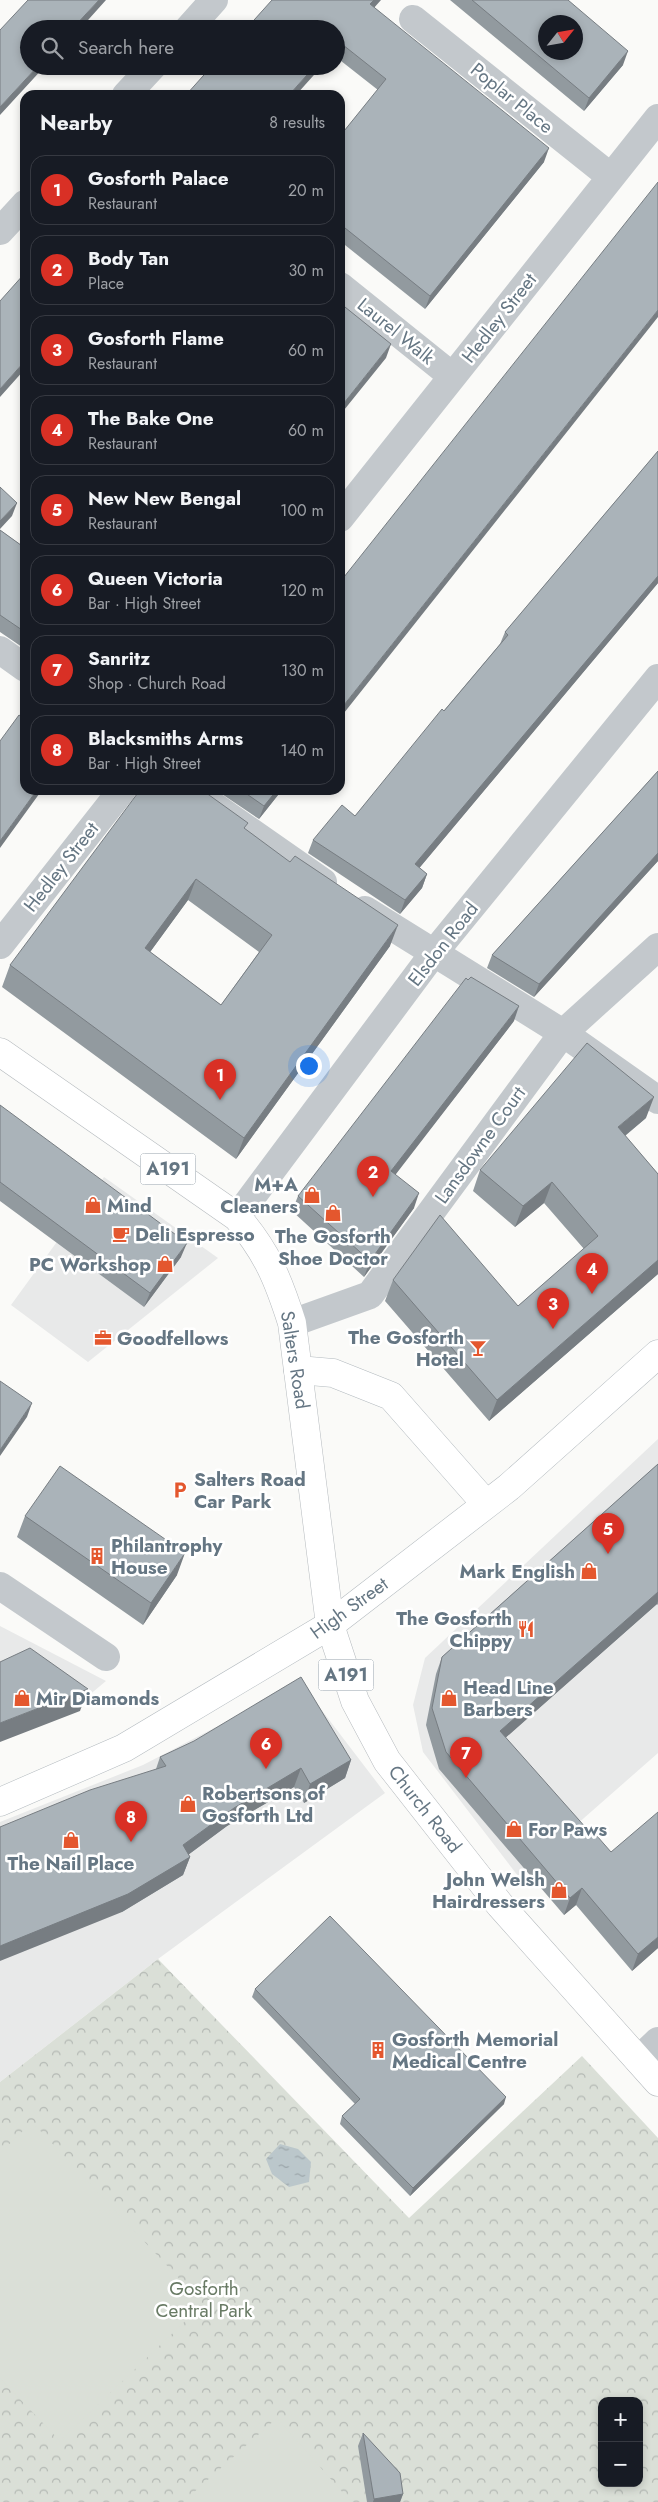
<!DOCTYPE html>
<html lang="en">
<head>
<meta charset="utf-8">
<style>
	:root { --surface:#171b24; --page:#20242c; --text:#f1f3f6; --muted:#9ea1a6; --line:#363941; --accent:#d93025 }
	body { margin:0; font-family:Jost,sans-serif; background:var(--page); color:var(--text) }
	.controls { position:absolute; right:15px; bottom:15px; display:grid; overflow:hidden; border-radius:10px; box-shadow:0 2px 8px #0003 }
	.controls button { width:45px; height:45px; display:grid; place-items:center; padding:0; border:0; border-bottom:1px solid var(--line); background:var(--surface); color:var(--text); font:25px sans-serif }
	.compass { position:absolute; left:538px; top:15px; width:45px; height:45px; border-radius:50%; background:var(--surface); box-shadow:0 2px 8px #0003; rotate:59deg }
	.you { position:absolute; left:308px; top:1065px; width:18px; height:18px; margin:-12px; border:4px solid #fff; border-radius:50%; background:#1a73e8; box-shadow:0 0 0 8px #1a73e833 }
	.badge { display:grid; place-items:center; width:32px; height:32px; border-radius:50%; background:var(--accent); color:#fff; font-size:16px; font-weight:700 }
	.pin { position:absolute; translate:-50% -41px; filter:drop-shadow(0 1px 2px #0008) }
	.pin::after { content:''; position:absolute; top:26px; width:18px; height:15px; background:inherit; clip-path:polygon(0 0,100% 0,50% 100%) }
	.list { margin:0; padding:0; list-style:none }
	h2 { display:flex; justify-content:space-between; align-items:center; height:65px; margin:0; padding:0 20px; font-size:21px }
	h2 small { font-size:16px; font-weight:400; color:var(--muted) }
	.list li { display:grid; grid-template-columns:32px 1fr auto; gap:15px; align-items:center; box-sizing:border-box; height:70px; margin:0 10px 10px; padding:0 10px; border:1px solid var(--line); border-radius:15px }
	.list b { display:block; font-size:19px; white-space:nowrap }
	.list p { margin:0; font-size:16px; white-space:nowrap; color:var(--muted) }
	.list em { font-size:16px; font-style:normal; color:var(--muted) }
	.icon { flex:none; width:28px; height:28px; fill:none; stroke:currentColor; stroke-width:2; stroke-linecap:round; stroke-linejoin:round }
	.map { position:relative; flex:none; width:658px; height:2502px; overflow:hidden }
	.search { position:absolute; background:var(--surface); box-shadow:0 2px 8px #0003; left:20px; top:20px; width:325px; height:55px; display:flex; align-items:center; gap:12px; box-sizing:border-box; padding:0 18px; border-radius:28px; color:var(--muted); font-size:19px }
	.panel { position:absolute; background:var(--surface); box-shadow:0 2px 8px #0003; left:20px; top:90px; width:325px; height:705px; border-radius:15px }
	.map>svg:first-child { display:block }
	.built { fill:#e8e9e9 }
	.park { fill:url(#park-crowns); fill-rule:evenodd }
	.garden { fill:#dadfd7 }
	.water { fill:url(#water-ripples) }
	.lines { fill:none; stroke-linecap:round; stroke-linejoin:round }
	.secondary-casing { stroke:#b3babf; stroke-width:29 }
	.primary-casing { stroke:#b5babe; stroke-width:29 }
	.street { stroke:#c3c8cc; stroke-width:28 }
	.secondary { stroke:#fff; stroke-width:28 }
	.primary { stroke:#fff; stroke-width:28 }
	.wall { fill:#929a9f; fill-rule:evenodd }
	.shaded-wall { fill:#777d82 }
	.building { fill:#aab3b9; stroke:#777d82; fill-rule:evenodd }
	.labels { text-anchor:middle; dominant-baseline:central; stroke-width:5; stroke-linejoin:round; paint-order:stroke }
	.shield { fill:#fff; stroke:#939fa8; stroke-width:1 }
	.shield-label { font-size:18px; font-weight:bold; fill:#657683 }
	.street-label { font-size:19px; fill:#657683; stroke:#fff }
	.poi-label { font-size:19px; font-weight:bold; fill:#657683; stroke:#fff; text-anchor:start }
	.park-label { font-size:19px; fill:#687a64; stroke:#fff }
</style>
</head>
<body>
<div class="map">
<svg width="658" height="2502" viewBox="0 0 658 2502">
	<defs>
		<pattern id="park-crowns" width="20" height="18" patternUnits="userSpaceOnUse" patternTransform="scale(1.25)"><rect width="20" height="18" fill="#dadfd7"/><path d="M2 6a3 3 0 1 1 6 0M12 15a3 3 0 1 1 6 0" fill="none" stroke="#b4b9b4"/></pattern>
		<pattern id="water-ripples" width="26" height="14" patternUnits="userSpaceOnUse" patternTransform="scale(1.25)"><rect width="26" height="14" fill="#bbc7cb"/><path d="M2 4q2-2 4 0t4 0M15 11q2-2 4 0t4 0" fill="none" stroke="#9ca6aa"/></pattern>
	</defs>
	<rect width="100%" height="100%" fill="#fafaf8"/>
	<path class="built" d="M104,1177l114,81 -130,104 -77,-57z
		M658,1439v314l-140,123 -95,-124 -10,-47 12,-47z
		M0,1626l106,55 -37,31 -69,28z
		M301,1683l84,110 -227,166 -158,123v-260l143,-57z"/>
	<path class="park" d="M158,1959l251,259 173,-162 76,82v364h-658v-420zM602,2401h37v82h-37z"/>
	<path class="garden" d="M32,2122l171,182 -143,137 -60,-63v-225z
		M277,2418l74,84h-168z"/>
	<path class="water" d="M280,2144l18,5 13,13 -2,20 -20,5 -17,-13 -6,-15z"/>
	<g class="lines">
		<g class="secondary-casing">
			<path id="secondary" d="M298,1370l35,3 58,23 95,108
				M0,1802l124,-54 206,-123 179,-138 149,-133"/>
		</g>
		<g class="primary-casing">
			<path id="primary" d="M0,1052l237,165c30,35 41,62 55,106l38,302 25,76 32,60 113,144 158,177"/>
		</g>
		<path class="street" d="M413,19l198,158
			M188,29l26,-29
			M126,95l27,-29
			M0,231l25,-27
			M340,286l112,90
			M340,518l318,-400
			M0,650l25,18
			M191,790l132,92
			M365,910l198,123 95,67
			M0,945l122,-155
			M237,1217l196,-263 225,-276
			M292,1323l78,-28 193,-262 95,-86
			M0,1586l106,71
			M638,2060l20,-19"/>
		<use href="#secondary" class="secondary"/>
		<use href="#primary" class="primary"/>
	</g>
	<path class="wall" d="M450,0h118l55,65 -39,46z
		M374,7l170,155 -119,147 -85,-68v-105l38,-46 -42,-33v-28z
		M658,451v132l-239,285 8,6 -5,14 -22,26 -92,-61 5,-13 42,-24 145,-172 5,-12z
		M0,530l25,18v101l-25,-17z
		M658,771v90l-124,136 -47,-29 5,-13z
		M216,790h66l-23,29z
		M245,829l145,117 -154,213 -234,-172 8,-22zM188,900l71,52 -38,53 -71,-53z
		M514,1021l-119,153 19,34 -50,69 -72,-66 6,-15z
		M0,1105l181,152 -37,50 -144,-106z
		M646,1118l-21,18 33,38v100l-169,147 -104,-120 8,-21 125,26 66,-57 -40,-46 -29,24 -42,-36 7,-21z
		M658,1464v141l-1,-1 -152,134 153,210 -26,23 -56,-66 -12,10 -125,-146 -13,-44 10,-51 6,-17z
		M25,1516l152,59 -34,50 -126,-88z
		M160,1757l191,3 -6,18 -41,25 -10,-16 -67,39 -39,29 2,2 -7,18 -61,37 34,-143z
		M255,1989l249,115 -94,92 -70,-72 2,-8 13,-12 -103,-107z
		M363,2433l40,61 -3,8h-33l-9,-56z"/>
	<path class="shaded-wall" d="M99,0h7l-26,29h-8z
		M374,0h7l-16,18 5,-14z
		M628,51l-5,14 -39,46 5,-13z
		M38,66h7l-45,49v-8z
		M315,66h7l-26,29h-7z
		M549,148l-5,14 -119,147 5,-13z
		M658,310v7l-318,401v-8z
		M391,344l-5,14 -46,57v-7z
		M25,361v8l-25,28v-8z
		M17,503l-5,13 -12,13v-8z
		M658,576v7l-247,295 4,-14z
		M37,790h5l-42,58v-7z
		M277,790h5l-23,29 5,-13z
		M658,853v8l-124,136 5,-13z
		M427,874l-5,14 -22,26 5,-14z
		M196,879l-8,21 -51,70 8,-22z
		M398,925l-8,21 -154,213 8,-21z
		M519,1006l-5,15 -128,166 5,-16z
		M654,1097l-8,21 -36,30 8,-21z
		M552,1182l-8,21 -29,24 8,-21z
		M419,1193l-5,15 -50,69 6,-16z
		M187,1243l-6,14 -37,50 6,-14z
		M658,1260v14l-169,147 8,-21z
		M32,1403l-5,14 -27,39v-6z
		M185,1553l-8,22 -34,50 8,-22z
		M658,1592v9l-1,3 -163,144 6,-17z
		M88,1689l-8,22 -80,31v-19z
		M351,1760l-6,18 -41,25 6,-19z
		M301,1768l-7,19 -67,39 -50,37 6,-18 51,-37z
		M190,1857l-7,18 -61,37 -122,49v-15z
		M582,1888l-6,17 -12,10 6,-17z
		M658,1937v11l-26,23 6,-17z
		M506,2097l-2,7 -94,92 3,-8z
		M403,2494l-3,8h-27l1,-3z"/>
	<path class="building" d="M28,0h71l-27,29h-43v37h9l-38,41v-77z
		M272,0h102l-4,4 179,144 -119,148 -90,-72v-88l46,-57 -48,-38 -2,2v-14h-90z
		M472,0h96l60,51 -39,47zM546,22h30v30h-30z
		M212,66h103l-26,29h-103z
		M658,182v128l-318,400v-128z
		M25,273v88l-25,28v-88z
		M340,303l51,41 -51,64z
		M658,451v125l-243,288 12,10 -22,26 -92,-60 29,-35 13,11 87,-107 2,2 64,-76 -3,-3z
		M0,487l17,16 -17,18z
		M0,530l25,18v84l-25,-17z
		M19,715l6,4v71h12l-37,51v-100z
		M658,771v82l-119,131 -47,-29z
		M140,790h62l46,33 -4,5 46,34 5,-6 103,69 -154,213 -234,-173zM196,879l76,56 -51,70 -76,-57z
		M241,790h36l-13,16z
		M471,977l48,29 -128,165 28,22 -49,68 -72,-65 168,-218 2,2z
		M587,1043l67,54 -36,30 40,47v86l-161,140 -104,-120 47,-65 78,91 80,-70 -46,-54 -29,24 -43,-36z
		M0,1105l187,138 -37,50 -150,-111z
		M0,1381l32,22 -32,47z
		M658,1464v128l-158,139 95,107 2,-2 14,16 47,-40v125l-20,17 -56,-66 -12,10 -124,-146 -14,-44 10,-51z
		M60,1466l125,87 -34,50 -126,-87z
		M30,1648l58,41 -88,34v-61z
		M301,1677l50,83 -41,24 -9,-16 -67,40 -51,37 7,12 -62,37 -128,52v-119l90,-37 76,-24 -6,-9 34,-16z
		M330,1916l176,181 -93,91 -71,-72 18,-17 -105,-110z
		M363,2433l37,40 3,21 -29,5z"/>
	<defs>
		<g id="shop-bare" transform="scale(1.35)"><path d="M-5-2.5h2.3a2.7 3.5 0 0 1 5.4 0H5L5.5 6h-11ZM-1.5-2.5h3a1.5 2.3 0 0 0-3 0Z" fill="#e4572e" stroke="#fff" stroke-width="2.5" paint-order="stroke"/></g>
		<g id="cafe-bare" transform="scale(1.35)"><path d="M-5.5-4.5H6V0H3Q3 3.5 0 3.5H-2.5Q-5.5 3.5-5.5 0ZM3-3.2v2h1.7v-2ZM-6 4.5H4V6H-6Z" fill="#e4572e" stroke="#fff" stroke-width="2.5" paint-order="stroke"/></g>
		<g id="office-bare" transform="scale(1.35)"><path d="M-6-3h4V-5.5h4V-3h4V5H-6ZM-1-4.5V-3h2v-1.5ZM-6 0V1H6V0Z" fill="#e4572e" stroke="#fff" stroke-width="2.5" paint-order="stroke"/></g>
		<g id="bar-bare" transform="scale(1.35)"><path d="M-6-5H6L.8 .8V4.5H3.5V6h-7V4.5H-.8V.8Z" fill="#e4572e" stroke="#fff" stroke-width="2.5" paint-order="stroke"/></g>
		<g id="parking-bare" transform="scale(1.35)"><path d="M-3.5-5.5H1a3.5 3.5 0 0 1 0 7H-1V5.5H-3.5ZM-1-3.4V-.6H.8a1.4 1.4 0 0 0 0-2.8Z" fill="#e4572e" stroke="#fff" stroke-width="2.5" paint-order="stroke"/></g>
		<g id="building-bare" transform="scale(1.35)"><path d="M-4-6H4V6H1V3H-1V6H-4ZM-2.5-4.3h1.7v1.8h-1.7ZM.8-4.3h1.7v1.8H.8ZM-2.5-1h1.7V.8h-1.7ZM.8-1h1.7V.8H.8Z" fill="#e4572e" stroke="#fff" stroke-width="2.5" paint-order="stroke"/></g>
		<g id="restaurant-bare" transform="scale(1.35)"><path d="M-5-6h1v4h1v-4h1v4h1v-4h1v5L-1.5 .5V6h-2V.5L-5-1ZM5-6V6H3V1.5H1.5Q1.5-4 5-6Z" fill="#e4572e" stroke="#fff" stroke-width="2.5" paint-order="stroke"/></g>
	</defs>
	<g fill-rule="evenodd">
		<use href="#shop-bare" x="312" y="1195"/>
		<use href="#shop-bare" x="93" y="1205"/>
		<use href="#shop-bare" x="333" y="1213"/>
		<use href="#cafe-bare" x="121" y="1234"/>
		<use href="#shop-bare" x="165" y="1264"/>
		<use href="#office-bare" x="103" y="1338"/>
		<use href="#bar-bare" x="478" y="1348"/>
		<use href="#parking-bare" x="180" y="1490"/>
		<use href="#building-bare" x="97" y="1556"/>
		<use href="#shop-bare" x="589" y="1571"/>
		<use href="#restaurant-bare" x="526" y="1629"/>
		<use href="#shop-bare" x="22" y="1698"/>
		<use href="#shop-bare" x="449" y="1698"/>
		<use href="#shop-bare" x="188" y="1804"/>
		<use href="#shop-bare" x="514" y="1829"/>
		<use href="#shop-bare" x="71" y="1840"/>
		<use href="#shop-bare" x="559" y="1890"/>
		<use href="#building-bare" x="378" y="2050"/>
	</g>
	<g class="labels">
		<g class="shield">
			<rect x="140.5" y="1153.5" width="55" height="31" rx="4"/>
			<rect x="318.5" y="1659.5" width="55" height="31" rx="4"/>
		</g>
		<g class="shield-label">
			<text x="168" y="1169">A191</text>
			<text x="346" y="1675">A191</text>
		</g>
		<g class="street-label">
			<text transform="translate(512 98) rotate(39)">Poplar Place</text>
			<text transform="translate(499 318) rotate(-52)">Hedley Street</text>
			<text transform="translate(396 331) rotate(39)">Laurel Walk</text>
			<text transform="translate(61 867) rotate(-52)">Hedley Street</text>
			<text transform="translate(443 944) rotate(-52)">Elsdon Road</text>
			<text transform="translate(480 1145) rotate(-54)">Lansdowne Court</text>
			<text transform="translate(295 1360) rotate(81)">Salters Road</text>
			<text transform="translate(349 1608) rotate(-36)">High Street</text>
			<text transform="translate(425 1809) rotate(52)">Church Road</text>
		</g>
		<g class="poi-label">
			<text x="298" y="1184" text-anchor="end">M+A<tspan x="298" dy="22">Cleaners</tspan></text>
			<text x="107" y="1205">Mind</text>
			<text x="135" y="1234">Deli Espresso</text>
			<text x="333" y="1236" text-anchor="middle">The Gosforth<tspan x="333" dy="22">Shoe Doctor</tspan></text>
			<text x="151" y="1264" text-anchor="end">PC Workshop</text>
			<text x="464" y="1337" text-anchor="end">The Gosforth<tspan x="464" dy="22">Hotel</tspan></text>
			<text x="117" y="1338">Goodfellows</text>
			<text x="194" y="1479">Salters Road<tspan x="194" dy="22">Car Park</tspan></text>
			<text x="111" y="1545">Philantrophy<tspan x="111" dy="22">House</tspan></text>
			<text x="575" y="1571" text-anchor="end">Mark English</text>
			<text x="512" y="1618" text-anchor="end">The Gosforth<tspan x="512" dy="22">Chippy</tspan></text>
			<text x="463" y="1687">Head Line<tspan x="463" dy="22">Barbers</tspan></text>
			<text x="36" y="1698">Mir Diamonds</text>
			<text x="202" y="1793">Robertsons of<tspan x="202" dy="22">Gosforth Ltd</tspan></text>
			<text x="528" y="1829">For Paws</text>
			<text x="71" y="1863" text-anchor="middle">The Nail Place</text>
			<text x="545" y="1879" text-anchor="end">John Welsh<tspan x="545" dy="22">Hairdressers</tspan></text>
			<text x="392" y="2039">Gosforth Memorial<tspan x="392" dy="22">Medical Centre</tspan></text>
		</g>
		<g class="park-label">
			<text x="204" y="2288">Gosforth<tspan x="204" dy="22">Central Park</tspan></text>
		</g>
	</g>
</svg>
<div class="controls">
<button>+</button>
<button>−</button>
</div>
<svg class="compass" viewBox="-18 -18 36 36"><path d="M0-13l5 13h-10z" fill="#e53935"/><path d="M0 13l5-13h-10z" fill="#9ea1a6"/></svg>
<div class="you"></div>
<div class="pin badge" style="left:220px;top:1100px">1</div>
<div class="pin badge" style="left:373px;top:1197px">2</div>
<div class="pin badge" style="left:553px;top:1329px">3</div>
<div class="pin badge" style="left:592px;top:1294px">4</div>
<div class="pin badge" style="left:608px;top:1554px">5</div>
<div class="pin badge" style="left:266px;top:1769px">6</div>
<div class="pin badge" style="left:466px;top:1778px">7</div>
<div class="pin badge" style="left:131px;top:1842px">8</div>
<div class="search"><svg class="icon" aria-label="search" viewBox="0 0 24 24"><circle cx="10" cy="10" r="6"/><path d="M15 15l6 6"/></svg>Search here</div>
<section class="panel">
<h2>Nearby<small>8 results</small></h2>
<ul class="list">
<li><span class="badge">1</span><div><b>Gosforth Palace</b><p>Restaurant</p></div><em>20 m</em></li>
<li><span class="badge">2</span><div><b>Body Tan</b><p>Place</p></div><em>30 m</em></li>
<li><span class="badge">3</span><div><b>Gosforth Flame</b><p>Restaurant</p></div><em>60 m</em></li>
<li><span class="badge">4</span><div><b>The Bake One</b><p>Restaurant</p></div><em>60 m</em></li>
<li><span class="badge">5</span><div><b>New New Bengal</b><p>Restaurant</p></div><em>100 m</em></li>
<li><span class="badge">6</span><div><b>Queen Victoria</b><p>Bar · High Street</p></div><em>120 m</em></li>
<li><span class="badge">7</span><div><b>Sanritz</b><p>Shop · Church Road</p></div><em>130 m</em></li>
<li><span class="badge">8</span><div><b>Blacksmiths Arms</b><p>Bar · High Street</p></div><em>140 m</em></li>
</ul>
</section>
</div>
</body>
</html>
